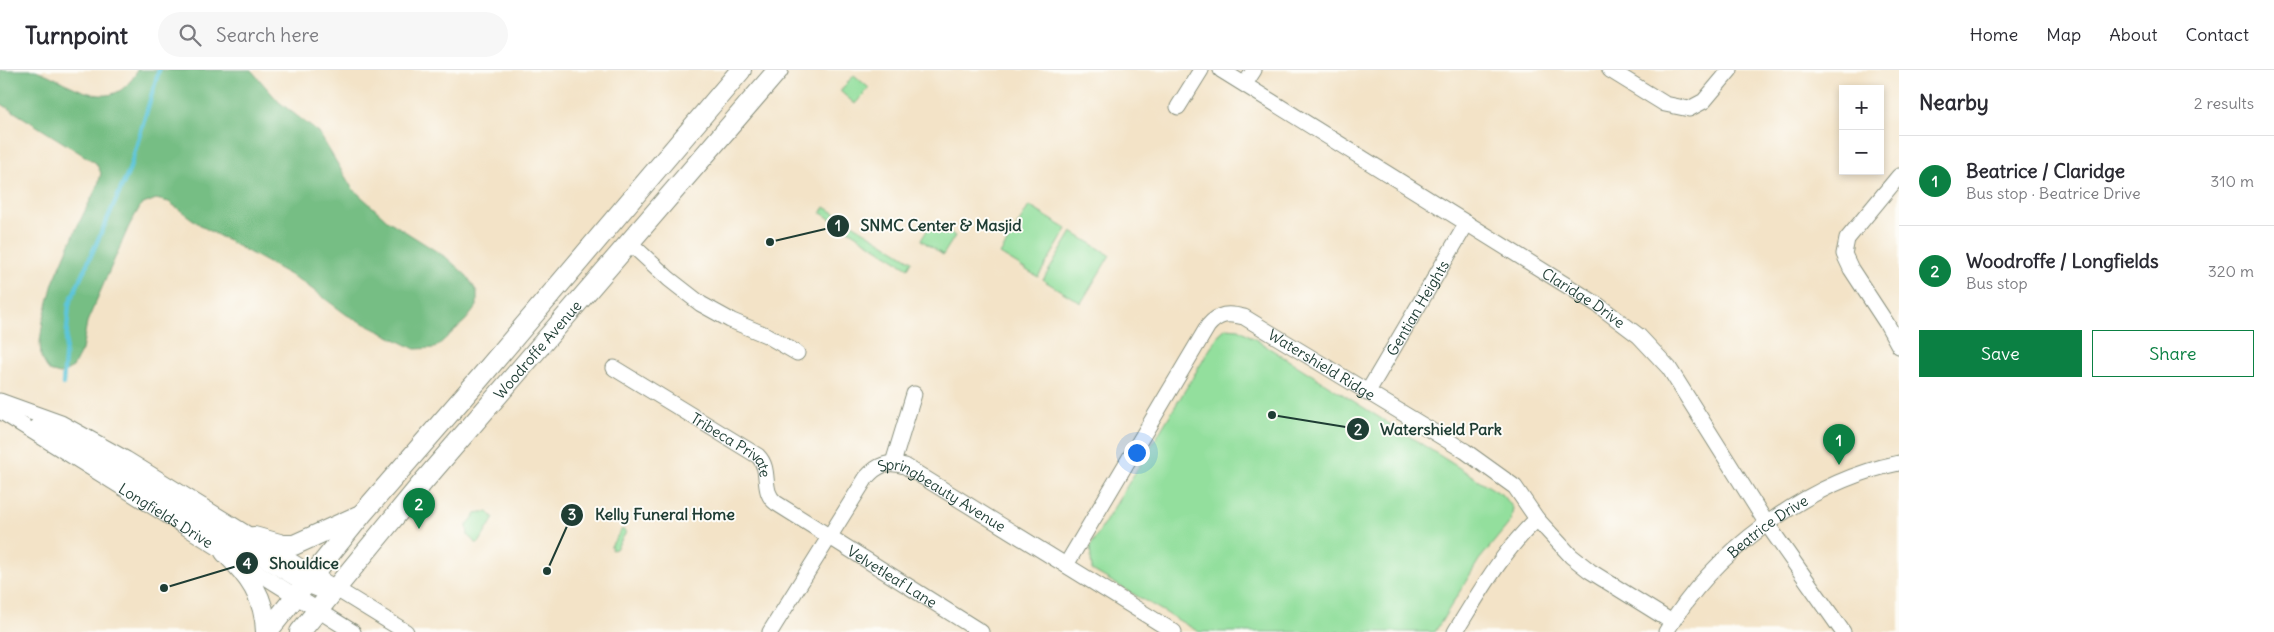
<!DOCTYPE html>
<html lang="en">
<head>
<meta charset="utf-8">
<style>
	:root { --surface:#fff; --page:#f7f7f7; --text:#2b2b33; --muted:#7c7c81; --line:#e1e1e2; --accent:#0b8043 }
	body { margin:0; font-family:Delius,sans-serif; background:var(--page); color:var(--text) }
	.controls { position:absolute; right:15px; top:15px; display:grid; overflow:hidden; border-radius:0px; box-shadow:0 2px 8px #0003 }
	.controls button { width:45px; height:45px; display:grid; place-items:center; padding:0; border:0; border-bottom:1px solid var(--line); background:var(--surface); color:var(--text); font:25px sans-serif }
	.you { position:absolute; left:1136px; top:382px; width:18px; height:18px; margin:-12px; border:4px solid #fff; border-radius:50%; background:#1a73e8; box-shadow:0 0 0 8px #1a73e833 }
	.badge { display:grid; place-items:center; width:32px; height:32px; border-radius:50%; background:var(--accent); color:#fff; font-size:16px; font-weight:700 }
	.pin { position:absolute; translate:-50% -41px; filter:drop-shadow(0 1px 2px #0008) }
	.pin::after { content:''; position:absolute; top:26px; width:18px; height:15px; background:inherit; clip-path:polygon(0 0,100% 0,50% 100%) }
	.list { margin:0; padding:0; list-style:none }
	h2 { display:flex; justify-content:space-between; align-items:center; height:65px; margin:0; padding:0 20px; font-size:21px }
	h2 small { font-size:16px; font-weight:400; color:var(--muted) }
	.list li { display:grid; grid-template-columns:32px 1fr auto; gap:15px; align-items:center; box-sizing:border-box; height:90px; padding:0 20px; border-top:1px solid var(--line) }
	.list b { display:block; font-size:19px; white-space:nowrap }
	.list p { margin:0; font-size:16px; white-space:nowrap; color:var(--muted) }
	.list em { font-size:16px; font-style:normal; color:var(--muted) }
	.actions { display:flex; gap:10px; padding:15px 20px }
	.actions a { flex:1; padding:11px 0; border:1px solid var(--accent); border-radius:0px; text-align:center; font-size:18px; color:var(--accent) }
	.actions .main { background:var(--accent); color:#fff }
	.icon { flex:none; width:28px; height:28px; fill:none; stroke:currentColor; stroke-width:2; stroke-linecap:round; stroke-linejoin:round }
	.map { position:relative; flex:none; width:1899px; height:562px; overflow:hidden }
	header { display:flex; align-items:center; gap:30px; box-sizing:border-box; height:70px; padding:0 25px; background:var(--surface); border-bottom:1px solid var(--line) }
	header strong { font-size:24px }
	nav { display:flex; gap:28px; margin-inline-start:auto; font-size:18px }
	.search { width:350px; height:45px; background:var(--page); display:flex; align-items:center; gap:12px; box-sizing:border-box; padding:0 18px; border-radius:28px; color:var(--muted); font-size:19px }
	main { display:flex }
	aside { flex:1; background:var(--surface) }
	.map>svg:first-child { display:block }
	.green { fill:#93df9d; stroke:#598e68 }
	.forest { fill:#76be84; stroke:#4a7e5c }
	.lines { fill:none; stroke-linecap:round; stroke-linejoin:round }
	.stream { stroke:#5dc5d9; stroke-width:4.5 }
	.minor-casing { stroke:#89907e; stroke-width:17 }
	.major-casing { stroke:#89907e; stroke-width:22 }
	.minor { stroke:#fff; stroke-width:15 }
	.major { stroke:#fff; stroke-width:20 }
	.labels { text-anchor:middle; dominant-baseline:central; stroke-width:4; stroke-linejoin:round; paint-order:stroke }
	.street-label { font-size:15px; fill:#1f3d34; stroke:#fdfcf7 }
	.leader { fill:none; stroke:#1f3d34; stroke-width:2 }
	.callout-dot { fill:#1f3d34; stroke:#fdfcf7; stroke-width:2 }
	.mark-label { font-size:15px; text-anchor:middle; font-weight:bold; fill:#fff }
	.callout-label { font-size:16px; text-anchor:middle; font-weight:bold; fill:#1f3d34; stroke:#fdfcf7; stroke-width:4; stroke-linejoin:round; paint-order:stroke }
</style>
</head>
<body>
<header>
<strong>Turnpoint</strong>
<div class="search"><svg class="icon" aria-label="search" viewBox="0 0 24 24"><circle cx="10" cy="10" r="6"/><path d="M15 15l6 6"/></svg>Search here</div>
<nav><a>Home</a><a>Map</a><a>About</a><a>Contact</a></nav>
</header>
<main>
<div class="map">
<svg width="1899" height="562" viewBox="0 0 1899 562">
	<rect width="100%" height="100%" fill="#fdfcf7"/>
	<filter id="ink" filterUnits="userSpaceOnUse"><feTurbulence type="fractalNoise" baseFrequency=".02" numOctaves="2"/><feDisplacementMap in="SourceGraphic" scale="10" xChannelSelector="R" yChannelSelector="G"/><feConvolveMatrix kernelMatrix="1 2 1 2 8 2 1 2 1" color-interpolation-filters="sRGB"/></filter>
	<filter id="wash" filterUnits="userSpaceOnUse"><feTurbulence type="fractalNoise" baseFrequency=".0096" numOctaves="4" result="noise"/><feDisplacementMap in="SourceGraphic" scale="20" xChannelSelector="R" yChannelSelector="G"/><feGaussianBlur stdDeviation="1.12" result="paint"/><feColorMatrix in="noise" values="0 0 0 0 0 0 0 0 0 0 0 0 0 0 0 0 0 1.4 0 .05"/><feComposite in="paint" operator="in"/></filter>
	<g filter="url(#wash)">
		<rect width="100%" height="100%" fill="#f3e3c7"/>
		<path class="green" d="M854,5l15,13 -14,16 -15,-13z
			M1029,136l38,23 -29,48 -38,-23z
			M825,137l87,54 -4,7 -87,-55z
			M933,151l22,15 -12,19 -22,-15z
			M1072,162l38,23 -29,48 -38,-23z
			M1226,258l13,1 265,167 9,12 -2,13 -32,39 -44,72h-236l-107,-62 -2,-23 129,-213z
			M481,442h7l6,6 -15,25h-3l-8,-7 -1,-11 9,-11z
			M622,459l4,3 -1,2 -9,15 -4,1 -1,-4z"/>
		<path class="forest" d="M0,0c11,0 25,0 35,0 28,8 65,41 91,16 5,-6 9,-9 11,-16h114l28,32 40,31 33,55 35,32 60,38 20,18 10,16v14l-11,14 -31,28 -20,1 -68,-34 -46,-34 -98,-54 -34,-25 -13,-3 -15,6 -12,21 -42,96 -5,28 -9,17 -13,7 -11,-3 -8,-14 -1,-15 3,-21 10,-38 25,-58 20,-40 3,-12 -5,-10 -96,-60z"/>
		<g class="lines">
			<path class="stream" d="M63,314l6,-80 60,-133 30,-101"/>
		</g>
	</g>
	<g filter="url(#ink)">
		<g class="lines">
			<g class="minor-casing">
				<g id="minor">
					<path id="s1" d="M1221,0l377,235 41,31 30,32 98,156 76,108"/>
					<path d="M1610,0l55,34 24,5 15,-8 26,-31"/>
					<path d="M1245,14l9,-14"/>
					<path d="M1178,37l23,-37"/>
					<path d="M1899,106l-52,63 -3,15 7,15 36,55 12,22"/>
					<path d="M630,173l39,36 32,25 29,16 36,15 31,18"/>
					<path id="s2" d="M614,298l144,88c14,14 2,35 18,47l205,129"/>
					<path id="s3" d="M1367,323l100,-170"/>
					<path d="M0,331l61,22 65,36 280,173"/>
					<path id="s4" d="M0,341l353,221"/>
					<path d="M37,357l30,13 238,144 15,6 16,-3"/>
					<path d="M893,393l21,-69"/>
					<path id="s5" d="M1066,495l142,-239c11,-13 20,-13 36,-9l221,134 50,36 22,32 34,37 19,15 82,51"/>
					<path id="s6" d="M770,562l96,-154c12,-14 22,-17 39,-12l269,166"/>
					<path d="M1455,562c25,-40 47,-80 82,-113"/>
					<path id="s7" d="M1666,562c47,-80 141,-150 233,-169"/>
				</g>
			</g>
			<g class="major-casing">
				<g id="major">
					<path d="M254,467l29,8h11l64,-29"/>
					<path d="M225,482c24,24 40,45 41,80"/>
					<path d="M267,562l95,-118 118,-136 261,-308"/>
					<path id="s8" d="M300,562l123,-150 355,-412"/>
				</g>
			</g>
			<use href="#minor" class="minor"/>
			<use href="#major" class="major"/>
		</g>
	</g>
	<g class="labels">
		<g class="street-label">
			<text stroke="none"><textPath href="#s1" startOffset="428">Claridge Drive</textPath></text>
			<text stroke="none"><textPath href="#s3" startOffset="99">Gentian Heights</textPath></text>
			<text stroke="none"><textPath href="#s8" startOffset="369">Woodroffe Avenue</textPath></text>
			<text stroke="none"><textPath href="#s5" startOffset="409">Watershield Ridge</textPath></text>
			<text stroke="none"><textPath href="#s2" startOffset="142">Tribeca Private</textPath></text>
			<text stroke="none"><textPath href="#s6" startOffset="270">Springbeauty Avenue</textPath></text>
			<text stroke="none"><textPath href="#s4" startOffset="196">Longfields Drive</textPath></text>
			<text stroke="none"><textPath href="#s7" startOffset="148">Beatrice Drive</textPath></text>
			<text stroke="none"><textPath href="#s2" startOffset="358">Velvetleaf Lane</textPath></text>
		</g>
	</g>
	<path class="leader" d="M770 172L838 156M1272 345L1358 359M547 501L572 445M164 518L247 493"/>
	<g class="callout-dot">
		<circle cx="770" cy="172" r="5"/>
		<circle cx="1272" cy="345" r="5"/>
		<circle cx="547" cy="501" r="5"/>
		<circle cx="164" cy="518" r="5"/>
		<circle cx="838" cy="156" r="12"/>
		<circle cx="1358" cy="359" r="12"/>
		<circle cx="572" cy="445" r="12"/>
		<circle cx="247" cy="493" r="12"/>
	</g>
	<g class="mark-label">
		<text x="838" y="161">1</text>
		<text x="1358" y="365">2</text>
		<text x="572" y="450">3</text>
		<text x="247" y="499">4</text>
	</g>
	<g class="callout-label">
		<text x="941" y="161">SNMC Center &amp; Masjid</text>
		<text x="1441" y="365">Watershield Park</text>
		<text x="665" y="450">Kelly Funeral Home</text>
		<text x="304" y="499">Shouldice</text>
	</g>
</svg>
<div class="controls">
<button>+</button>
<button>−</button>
</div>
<div class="you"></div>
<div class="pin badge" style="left:1839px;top:395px">1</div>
<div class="pin badge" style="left:419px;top:459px">2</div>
</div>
<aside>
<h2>Nearby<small>2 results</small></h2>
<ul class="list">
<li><span class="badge">1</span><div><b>Beatrice / Claridge</b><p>Bus stop · Beatrice Drive</p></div><em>310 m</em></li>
<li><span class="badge">2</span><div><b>Woodroffe / Longfields</b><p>Bus stop</p></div><em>320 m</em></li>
</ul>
<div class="actions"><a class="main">Save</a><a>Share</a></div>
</aside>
</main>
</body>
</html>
